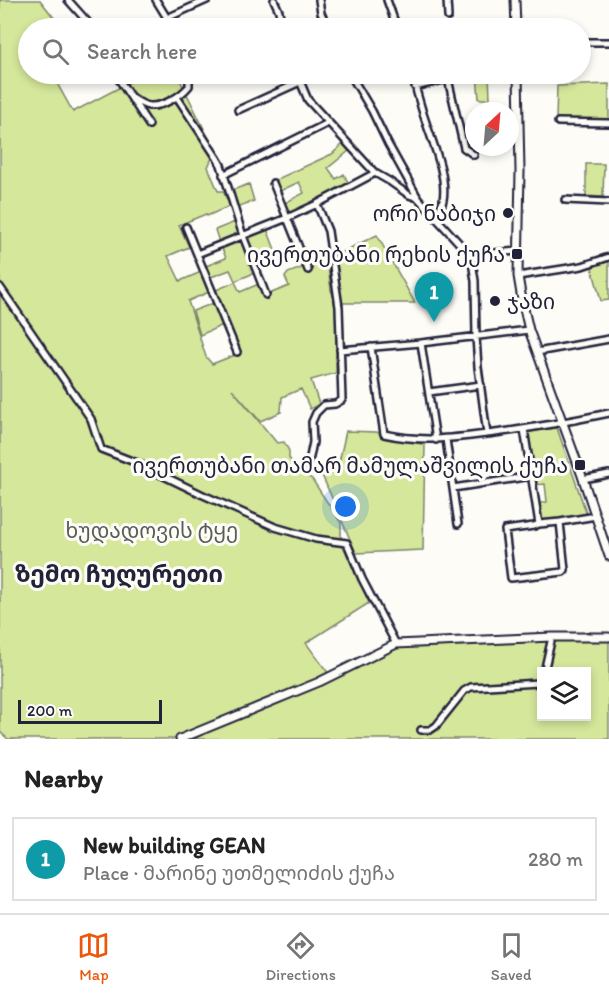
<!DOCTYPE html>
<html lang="en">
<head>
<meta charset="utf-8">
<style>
	:root { --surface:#fff; --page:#f2f2f2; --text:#222; --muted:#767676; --line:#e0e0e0; --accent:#ea580c }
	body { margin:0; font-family:Itim,"Noto Sans Georgian",sans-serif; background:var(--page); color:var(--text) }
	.controls { position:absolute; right:18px; bottom:18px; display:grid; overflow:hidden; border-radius:0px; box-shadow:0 3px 9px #0003 }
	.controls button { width:54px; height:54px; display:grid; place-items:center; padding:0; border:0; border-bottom:2px solid var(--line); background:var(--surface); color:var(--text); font:30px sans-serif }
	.compass { position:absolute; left:465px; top:102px; width:54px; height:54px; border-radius:50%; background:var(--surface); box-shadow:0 3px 9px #0003; rotate:26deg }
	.scale { position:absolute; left:18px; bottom:15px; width:144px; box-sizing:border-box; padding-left:6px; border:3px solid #22223b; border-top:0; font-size:16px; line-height:21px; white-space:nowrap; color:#22223b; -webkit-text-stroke:4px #fdfcf7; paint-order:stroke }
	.you { position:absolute; left:346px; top:507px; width:21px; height:21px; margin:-15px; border:4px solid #fff; border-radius:50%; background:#1a73e8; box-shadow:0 0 0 9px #1a73e833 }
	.badge { display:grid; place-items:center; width:39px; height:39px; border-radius:50%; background:var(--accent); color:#fff; font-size:20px; font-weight:700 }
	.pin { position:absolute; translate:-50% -50px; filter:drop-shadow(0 2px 3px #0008) }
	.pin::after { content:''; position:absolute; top:32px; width:21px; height:18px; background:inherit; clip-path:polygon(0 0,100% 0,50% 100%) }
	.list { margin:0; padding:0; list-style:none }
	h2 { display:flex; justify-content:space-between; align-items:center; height:78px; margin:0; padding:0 24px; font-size:26px }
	h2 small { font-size:20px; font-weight:400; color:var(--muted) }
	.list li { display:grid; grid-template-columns:39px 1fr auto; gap:18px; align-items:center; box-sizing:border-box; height:84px; margin:0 12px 12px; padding:0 12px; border:2px solid var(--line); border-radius:0px }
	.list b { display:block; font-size:22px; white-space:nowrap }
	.list p { margin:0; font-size:20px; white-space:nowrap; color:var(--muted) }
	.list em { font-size:20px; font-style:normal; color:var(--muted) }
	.icon { flex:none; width:33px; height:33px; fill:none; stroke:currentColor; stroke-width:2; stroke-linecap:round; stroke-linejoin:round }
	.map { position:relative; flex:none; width:609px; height:739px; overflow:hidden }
	.search { position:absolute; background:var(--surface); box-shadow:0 3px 9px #0003; left:18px; right:18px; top:18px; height:66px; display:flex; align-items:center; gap:15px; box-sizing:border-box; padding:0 21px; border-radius:33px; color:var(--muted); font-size:22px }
	.sheet { height:174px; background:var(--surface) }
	nav { display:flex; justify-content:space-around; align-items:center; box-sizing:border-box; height:84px; border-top:2px solid var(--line); background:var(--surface); font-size:16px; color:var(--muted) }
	nav a { display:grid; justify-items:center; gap:3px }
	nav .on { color:var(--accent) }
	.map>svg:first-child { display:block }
	.green { fill:#d5e79b; stroke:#7c846b; stroke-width:1.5; fill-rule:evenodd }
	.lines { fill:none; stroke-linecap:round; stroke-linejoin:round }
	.street-casing { stroke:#22223b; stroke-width:10 }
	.secondary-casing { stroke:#22223b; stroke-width:11 }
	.street { stroke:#fdfcf7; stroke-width:5 }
	.secondary { stroke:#fdfcf7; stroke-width:7 }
	.poi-dot { fill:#22223b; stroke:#fdfcf7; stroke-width:2 }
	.labels { text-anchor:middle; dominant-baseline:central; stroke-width:6; stroke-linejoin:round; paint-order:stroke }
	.poi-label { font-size:21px; fill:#22223b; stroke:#fdfcf7; text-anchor:end }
	.park-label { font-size:21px; fill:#585d58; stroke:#fdfcf7 }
	.quarter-label { font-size:24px; font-weight:bold; fill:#22223b; stroke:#fdfcf7 }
</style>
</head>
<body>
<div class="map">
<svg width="609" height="739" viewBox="0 0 609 739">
	<rect width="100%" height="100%" fill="#fdfcf7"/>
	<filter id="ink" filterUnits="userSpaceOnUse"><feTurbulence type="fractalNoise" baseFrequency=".0167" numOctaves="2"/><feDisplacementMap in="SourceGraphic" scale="12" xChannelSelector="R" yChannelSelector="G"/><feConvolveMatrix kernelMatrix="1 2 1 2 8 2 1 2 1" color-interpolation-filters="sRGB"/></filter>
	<g filter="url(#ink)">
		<path class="green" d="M0,0h40l22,28h-34v46h56l-26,11 15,27 72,-38h32l38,77 -7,16 10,24h5l7,15 -23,10 -1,-2 -27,11 10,22 -21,9 12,25 21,-9 8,20 -21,9 18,56 6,7 23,-9 -12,-30 -23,10 -7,-24 21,-8 2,-13 19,-8 5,10 19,-8 10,10 20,-8 -4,-9 3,-4 39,-15 4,32 7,18 1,23 -3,13v29l-25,7 8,24 -9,5 -9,-20 -19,8 -1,15 -21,9 -28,-32 45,54 7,-1 5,9v7l9,13 14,8 29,44v18l28,62 -63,40 23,31 -155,65h-166l-8,-7z
			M477,74h12l1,25h-11z
			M609,84v35h-53l1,-33z
			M343,144l6,7 -21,17 8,11 8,-5 5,11 -64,30 -4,-10 23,-12 -5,-11 -19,9 -5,-11 57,-26z
			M586,164h18l-1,33 -17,-1z
			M249,184l5,17 -18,6 -6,-16z
			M235,222l4,11 -20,9 -4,-12z
			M267,229l9,23 -21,8 -10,-24z
			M377,235l38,68h-73l-6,-48z
			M240,239l14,34 -19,8 -5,-11 -19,7 -5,-11 20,-8 -5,-12z
			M609,261v39l-8,1 -10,-37z
			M557,428l30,87 -46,7 -4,-18 10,-2 -2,-18 -10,1 -7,-53z
			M346,431l30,1 49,13 -2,105 -67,3 -38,-87 20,1z
			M609,634v105h-416l208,-97zM542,672h44v44h-44z"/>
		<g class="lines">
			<g class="street-casing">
				<path id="street" d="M68,0l25,28
					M156,0l11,18 4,10
					M274,0l5,11 3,17
					M319,0l2,13 7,15
					M387,0l10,28
					M447,0l1,17
					M167,18l40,-18
					M580,42h29
					M117,74l3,7 29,44
					M297,74l11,26 67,73 14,8 20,14 9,3
					M350,74l22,37 16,33 30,54 50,55 3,2 47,-4
					M413,74c2,12 5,24 9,36 7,25 26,64 21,90 -1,6 -4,11 -7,17
					M120,81l13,-7
					M415,87l33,-8 16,69 10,7
					M131,97c6,4 11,8 18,9 14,1 32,-10 40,-20v-5l-4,-7
					M177,97l40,61 4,7 22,71 23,59
					M238,110l62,-28
					M558,122l51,1
					M223,175l105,-52
					M273,183l35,87
					M565,200l44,2
					M186,227l51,125
					M197,254l90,-36 30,-14
					M471,255l4,26 1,56 2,30 9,67
					M518,276l64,-10 27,-9
					M0,287l91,132 10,30 36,14 64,31 74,33 41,12 31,4 15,36 34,65
					M421,343l15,97
					M371,347l13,87c40,9 71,4 111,-1 38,-5 76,-12 114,-20
					M340,350l81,-7 108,-13
					M537,352l72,-13
					M429,392l52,-7
					M524,429l15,95
					M446,439l12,85
					M306,465l4,-8 3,-15 -1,-20 4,-9 8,-8 11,-1 7,-4 -3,-93 -11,-76 -11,-27 58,-31
					M583,479l26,-5
					M453,488l79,-12
					M560,522l-21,2 -5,2 -29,4 6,48 52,-6 2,-2 -5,-48 36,-6
					M544,672l8,-35
					M421,730h9l6,-4 28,-35 7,-4 67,-4 4,-2"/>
			</g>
			<g class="secondary-casing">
				<path id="secondary" d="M515,0l1,28
					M518,74l2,97 -2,105 4,24 7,30 52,143 28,83
					M180,739l139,-57 77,-38 156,-7h57"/>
			</g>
			<use href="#street" class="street"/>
			<use href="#secondary" class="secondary"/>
		</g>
	</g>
	<g class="poi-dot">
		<circle cx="508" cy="213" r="6"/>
		<rect x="511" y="248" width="12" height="12" rx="3"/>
		<circle cx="495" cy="301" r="6"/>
		<rect x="574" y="459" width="12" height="12" rx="3"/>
	</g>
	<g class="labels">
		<g class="poi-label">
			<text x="496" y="213">ორი ნაბიჯი</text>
			<text x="505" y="254">ივერთუბანი რეხის ქუჩა</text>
			<text x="507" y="301" text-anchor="start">ჯაზი</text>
			<text x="568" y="465">ივერთუბანი თამარ მამულაშვილის ქუჩა</text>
		</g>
		<g class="park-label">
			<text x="152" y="530">ხუდადოვის ტყე</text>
		</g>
		<g class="quarter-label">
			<text x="119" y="573">ზემო ჩუღურეთი</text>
		</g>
	</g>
</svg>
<div class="controls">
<button><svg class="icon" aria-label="layers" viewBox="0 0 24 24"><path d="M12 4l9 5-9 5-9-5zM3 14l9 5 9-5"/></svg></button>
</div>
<svg class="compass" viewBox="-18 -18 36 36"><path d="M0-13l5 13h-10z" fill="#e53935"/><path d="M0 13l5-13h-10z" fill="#767676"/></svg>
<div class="scale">200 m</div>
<div class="you"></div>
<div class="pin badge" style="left:434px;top:322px;background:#0f9aa8">1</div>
<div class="search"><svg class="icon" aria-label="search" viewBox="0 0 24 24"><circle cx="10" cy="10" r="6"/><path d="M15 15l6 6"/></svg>Search here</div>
</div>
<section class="sheet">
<h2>Nearby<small></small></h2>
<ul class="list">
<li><span class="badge" style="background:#0f9aa8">1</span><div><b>New building GEAN</b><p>Place · მარინე უთმელიძის ქუჩა</p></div><em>280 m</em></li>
</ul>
</section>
<nav>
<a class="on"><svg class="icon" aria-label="map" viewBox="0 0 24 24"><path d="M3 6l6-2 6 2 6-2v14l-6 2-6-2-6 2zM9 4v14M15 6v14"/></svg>Map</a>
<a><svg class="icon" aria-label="directions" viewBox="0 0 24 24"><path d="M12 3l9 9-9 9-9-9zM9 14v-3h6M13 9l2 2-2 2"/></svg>Directions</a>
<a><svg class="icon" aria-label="saved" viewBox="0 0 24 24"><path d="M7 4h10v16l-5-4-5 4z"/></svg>Saved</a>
</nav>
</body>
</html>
